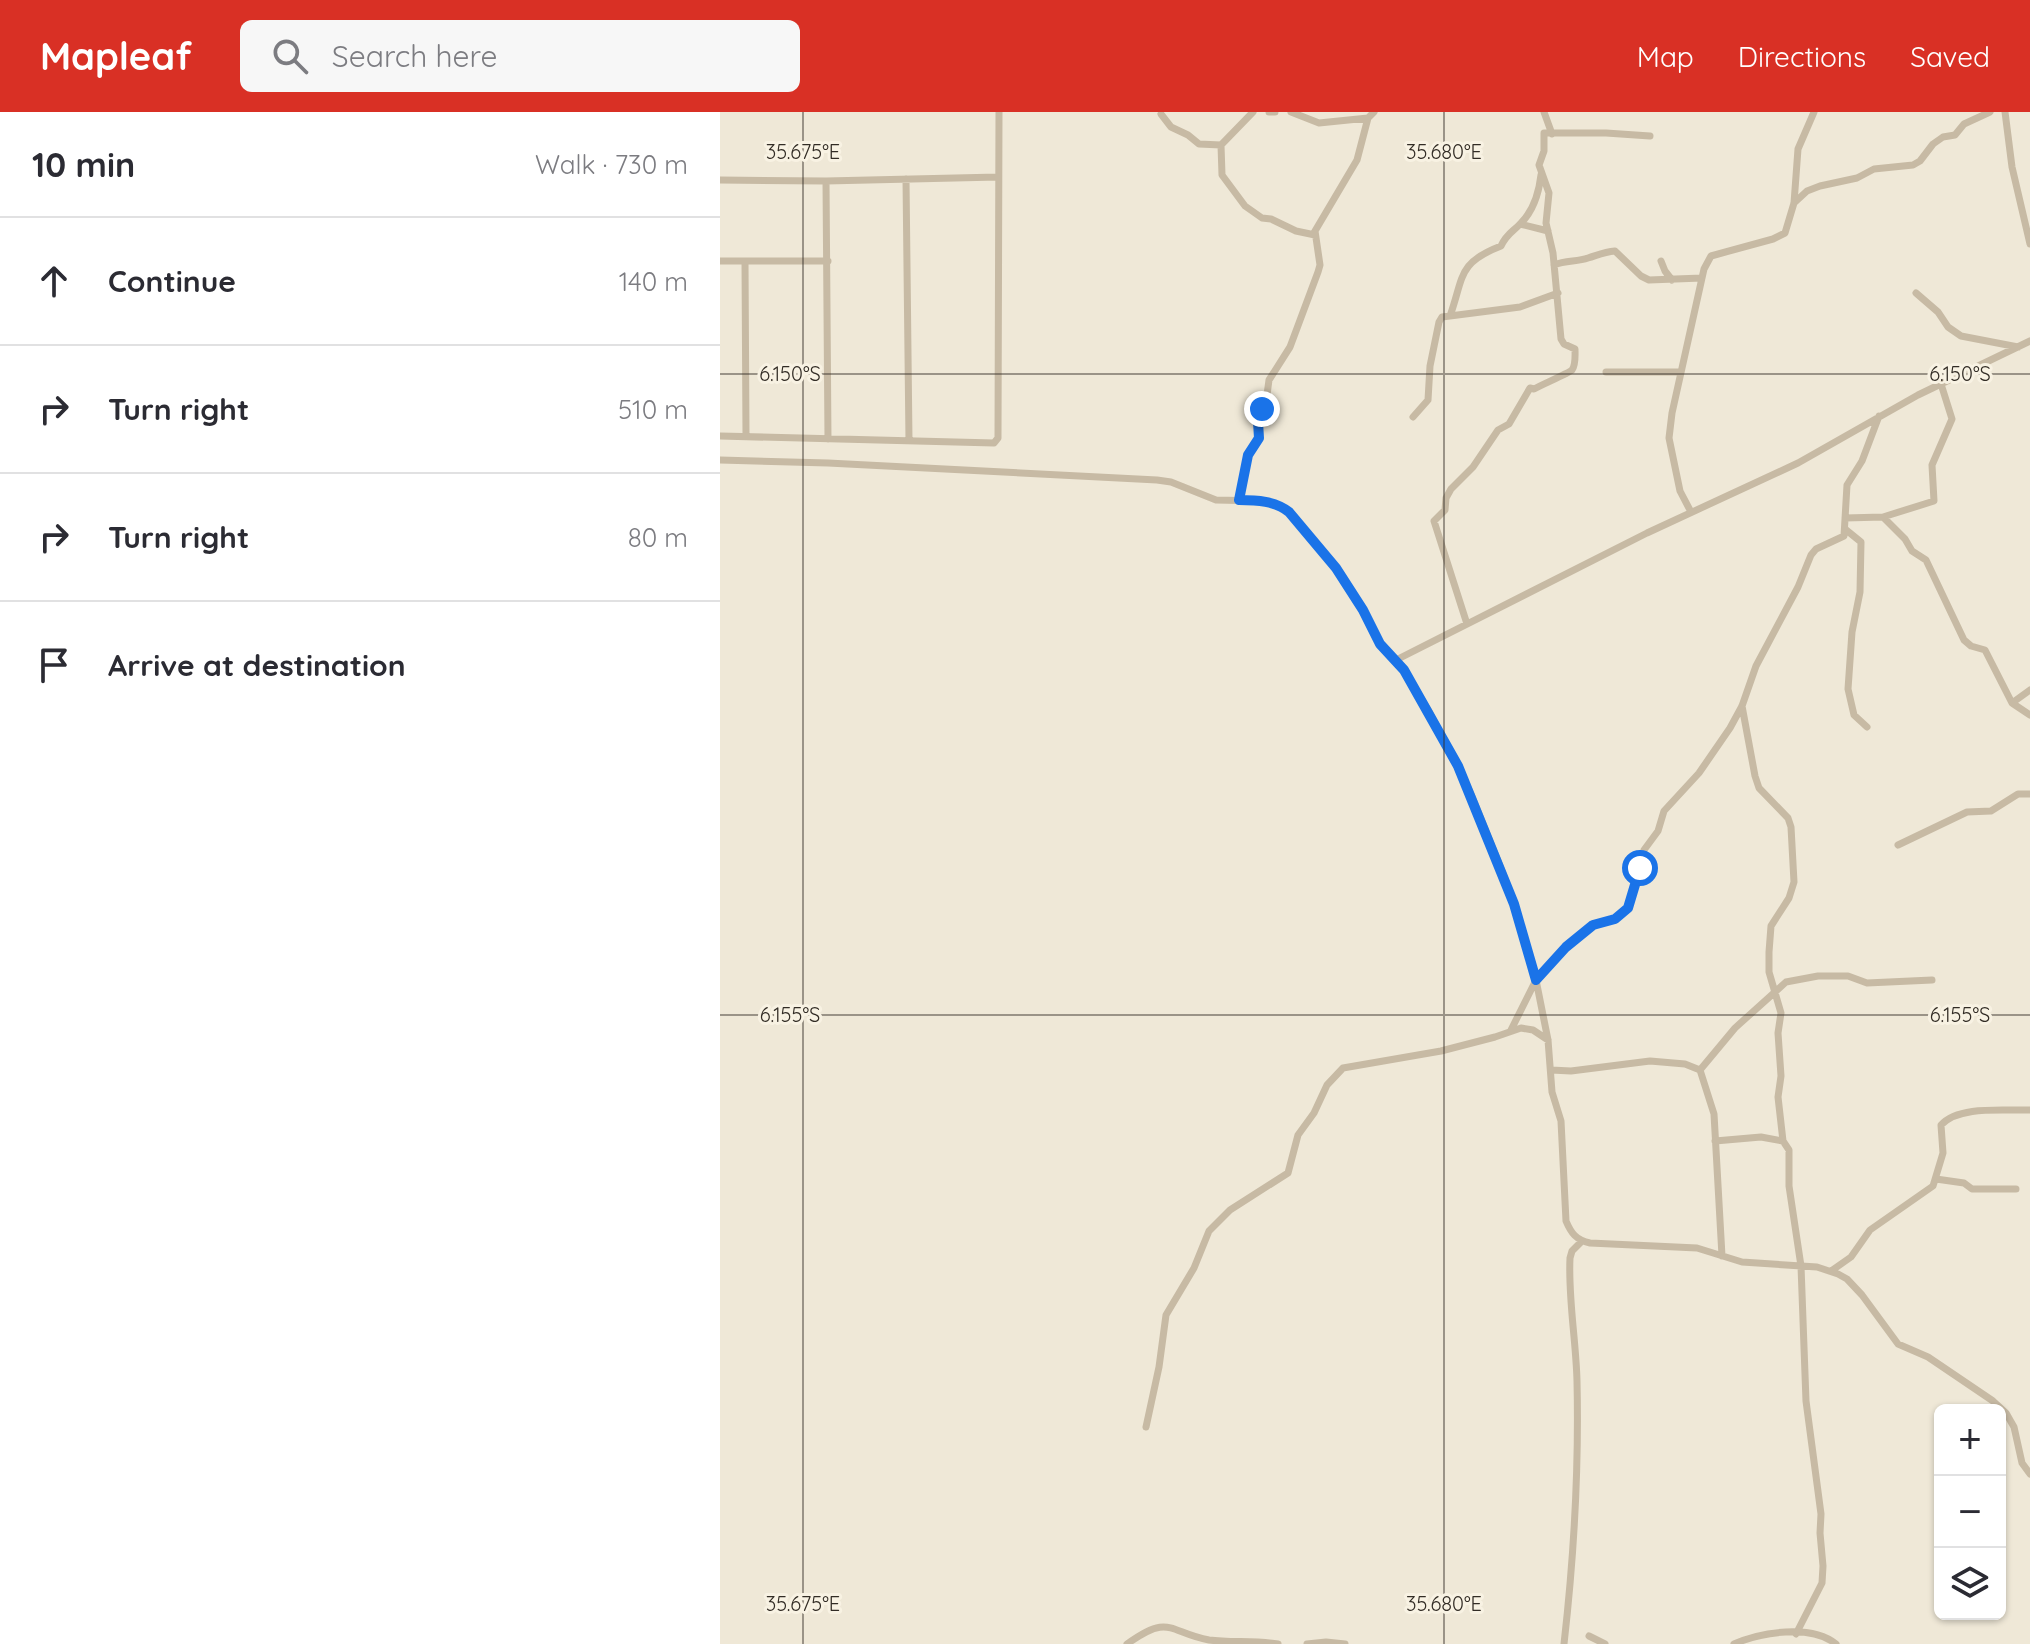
<!DOCTYPE html>
<html lang="en">
<head>
<meta charset="utf-8">
<style>
	:root { --surface:#fff; --page:#f7f7f7; --text:#2b2b33; --muted:#7c7c81; --line:#e1e1e2; --accent:#d93025 }
	body { margin:0; font-family:Quicksand,sans-serif; background:var(--page); color:var(--text) }
	.controls { position:absolute; right:24px; bottom:24px; display:grid; overflow:hidden; border-radius:12px; box-shadow:0 2px 6px #0004 }
	.controls button { width:72px; height:72px; display:grid; place-items:center; padding:0; border:0; border-bottom:2px solid var(--line); background:var(--surface); color:var(--text); font:40px sans-serif }
	.stop { position:absolute; width:24px; height:24px; margin:-18px; border:6px solid #1a73e8; border-radius:50%; background:#fff }
	.stop.end { background:#1a73e8; border-color:#fff; box-shadow:0 2px 8px #0008 }
	.list { margin:0; padding:0; list-style:none }
	h2 { display:flex; justify-content:space-between; align-items:center; height:104px; margin:0; padding:0 32px; font-size:34px }
	h2 small { font-size:26px; font-weight:400; color:var(--muted) }
	.list li { display:grid; grid-template-columns:52px 1fr auto; gap:24px; align-items:center; box-sizing:border-box; height:128px; padding:0 32px; border-top:2px solid var(--line) }
	.list b { display:block; font-size:30px; white-space:nowrap }
	.list em { font-size:26px; font-style:normal; color:var(--muted) }
	.icon { flex:none; width:44px; height:44px; fill:none; stroke:currentColor; stroke-width:2; stroke-linecap:round; stroke-linejoin:round }
	.map { position:relative; flex:none; width:1310px; height:1532px; overflow:hidden }
	header { display:flex; align-items:center; gap:48px; box-sizing:border-box; height:112px; padding:0 40px; background:var(--accent); color:#fff }
	header strong { font-size:38px }
	nav { display:flex; gap:44px; margin-inline-start:auto; font-size:28px }
	.search { width:560px; height:72px; background:var(--page); display:flex; align-items:center; gap:20px; box-sizing:border-box; padding:0 28px; border-radius:12px; color:var(--muted); font-size:30px }
	main { display:flex }
	aside { flex:1; background:var(--surface) }
	.map>svg:first-child { display:block }
	.lines { fill:none; stroke-linecap:round; stroke-linejoin:round }
	.street { stroke:#c7baa4; stroke-width:7 }
	.route { stroke:#1a73e8; stroke-width:10 }
	.ticks { fill:none; stroke:#322c25; stroke-width:2; stroke-opacity:0.45 }
	.ticks-label { font-size:20px; text-anchor:middle; fill:#322c25; stroke:#f8f2e3; stroke-width:6; stroke-linejoin:round; paint-order:stroke }
</style>
</head>
<body>
<header>
<strong>Mapleaf</strong>
<div class="search"><svg class="icon" aria-label="search" viewBox="0 0 24 24"><circle cx="10" cy="10" r="6"/><path d="M15 15l6 6"/></svg>Search here</div>
<nav><a>Map</a><a>Directions</a><a>Saved</a></nav>
</header>
<main>
<aside>
<h2>10 min<small>Walk · 730 m</small></h2>
<ul class="list">
<li><svg class="icon" aria-label="ahead" viewBox="0 0 24 24"><path d="M12 20V5M6 11l6-6 6 6"/></svg><div><b>Continue</b></div><em>140 m</em></li>
<li><svg class="icon" aria-label="right" viewBox="0 0 24 24"><path d="M7 20v-9h11M14 6l5 5-5 5"/></svg><div><b>Turn right</b></div><em>510 m</em></li>
<li><svg class="icon" aria-label="right" viewBox="0 0 24 24"><path d="M7 20v-9h11M14 6l5 5-5 5"/></svg><div><b>Turn right</b></div><em>80 m</em></li>
<li><svg class="icon" aria-label="arrive" viewBox="0 0 24 24"><path d="M6 21V4h12l-3 4 3 4H6"/></svg><div><b>Arrive at destination</b></div></li>
</ul>
</aside>
<div class="map">
<svg width="1310" height="1532" viewBox="0 0 1310 1532">
	<rect width="100%" height="100%" fill="#efe8d7"/>
	<g class="lines">
		<path class="street" d="M549,0h6
			M571,0l28,11 49,-5
			M824,0l8,22
			M1285,0l7,55 18,77
			M441,2l10,13 17,8 11,9 22,1 32,-33
			M501,33l1,30 23,31 17,12 9,1 25,12 19,4
			M186,67l3,262
			M0,68l106,1 172,-4
			M106,69l2,258
			M1074,91l13,-12 13,-5 37,-8 17,-9 39,-4 7,-4 13,-17 10,-7 12,-2 9,-11 26,-12
			M800,112l28,7
			M0,149h108
			M25,149l1,175
			M941,149l4,10 7,9
			M834,153c12,-5 23,-3 34,-7 10,-3 16,-6 27,-7l26,25 8,4 53,-2
			M1196,181l22,19 10,15 13,9 57,11
			M730,204c14,-39 7,-53 51,-70 6,-13 12,-14 20,-23 12,-12 18,-31 20,-48
			M886,260h75
			M693,305l15,-17 2,-34 9,-44 3,-5 78,-10 38,-14
			M0,324l274,7 4,-5 1,-326
			M0,348l108,3 329,17 14,2 45,18 46,1 23,7 51,60 27,42 17,34 24,26 26,43 41,81 31,77 12,33 22,76 12,60 4,52 9,29 5,100c5,12 10,19 24,22l107,5 45,14 75,5 21,7 9,5 15,16 36,49 30,13 65,44 13,12 8,14 8,36 8,11
			M519,388l9,-45 11,-17 -1,-16 8,-20 3,-22 21,-33 28,-75 2,-7 -5,-34 42,-71 11,-42 6,-6
			M971,400l-11,-21 -11,-53 3,-25 32,-144 7,-13 62,-17 12,-6 9,-30 4,-54 16,-37
			M1163,405l51,-16 -2,-36 20,-46 -11,-35
			M1125,406l38,-1 22,22 7,12 14,9 38,80 7,6 14,4 27,53 18,12
			M1125,417l16,13 -1,50 -8,40 -4,57 6,26 13,12
			M747,512l-33,-103 11,-11 1,-12 5,-9 22,-22 25,-37 11,-6 21,-36 4,1c7,-4 35,-16 38,-19 4,-5 3,-15 3,-21l-11,-5 -3,-5 -8,-86 -7,-30 3,-30 -10,-28 5,-14v-18h62l44,3
			M676,548l251,-127 151,-70 120,-68 112,-54
			M1292,591l18,-13
			M1022,594l13,70 4,12 29,30 3,9 3,55 -5,16 -18,28 -2,26v20l12,41 -3,20 3,43 -3,21 5,44
			M1178,733l69,-33 24,-1 27,-17h12
			M791,918l25,-50 30,-33 27,-22 22,-6 13,-11 15,-47 1,-11 14,-19 6,-20 35,-38 31,-45 12,-22 14,-40 42,-79 13,-32 5,-6 28,-13 3,-51 15,-24 17,-45
			M831,958l20,1 79,-10 35,3 15,6 14,44 8,142
			M980,958l35,-42 51,-46 32,-6h30l19,7 65,-3
			M995,1029l46,-4 22,4 6,9v36l12,80 5,135 15,113 -1,19 3,33 -1,17 -26,51
			M1216,1067l28,4 8,6h44
			M1111,1159l20,-14 19,-27 63,-44 10,-33 -2,-28c18,-20 63,-14 89,-15
			M426,1315l13,-60 7,-52 28,-47 15,-37 21,-21 58,-37 10,-38 16,-22 13,-28 16,-17 98,-17 54,-14 26,-9 12,2 15,10
			M869,1524l16,8
			M407,1532c43,-31 41,-12 82,-4 22,3 46,0 69,4
			M587,1532l19,-2 19,2
			M844,1532c10,-88 15,-175 13,-263 -1,-41 -9,-83 -7,-123l2,-7 9,-9
			M1014,1532c27,-12 77,-20 102,0"/>
	</g>
	<g class="lines">
		<path class="route" d="M542,297l-4,13 1,16 -11,17 -9,45c18,0 36,1 50,12l47,56 27,42 17,34 24,26 54,96 56,138 22,76 30,-33 27,-22 22,-6 13,-11 12,-40"/>
	</g>
	<path class="ticks" d="M83,0v1532M724,0v1532M0,262h1310M0,903h1310"/>
	<g class="ticks-label">
		<text x="83" y="47">35.675°E</text>
		<text x="724" y="47">35.680°E</text>
		<text x="70" y="269">6.150°S</text>
		<text x="1240" y="269">6.150°S</text>
		<text x="70" y="910">6.155°S</text>
		<text x="1240" y="910">6.155°S</text>
		<text x="83" y="1499">35.675°E</text>
		<text x="724" y="1499">35.680°E</text>
	</g>
</svg>
<div class="controls">
<button>+</button>
<button>−</button>
<button><svg class="icon" aria-label="layers" viewBox="0 0 24 24"><path d="M12 4l9 5-9 5-9-5zM3 14l9 5 9-5"/></svg></button>
</div>
<div class="stop" style="left:920px;top:756px"></div>
<div class="stop end" style="left:542px;top:297px"></div>
</div>
</main>
</body>
</html>
